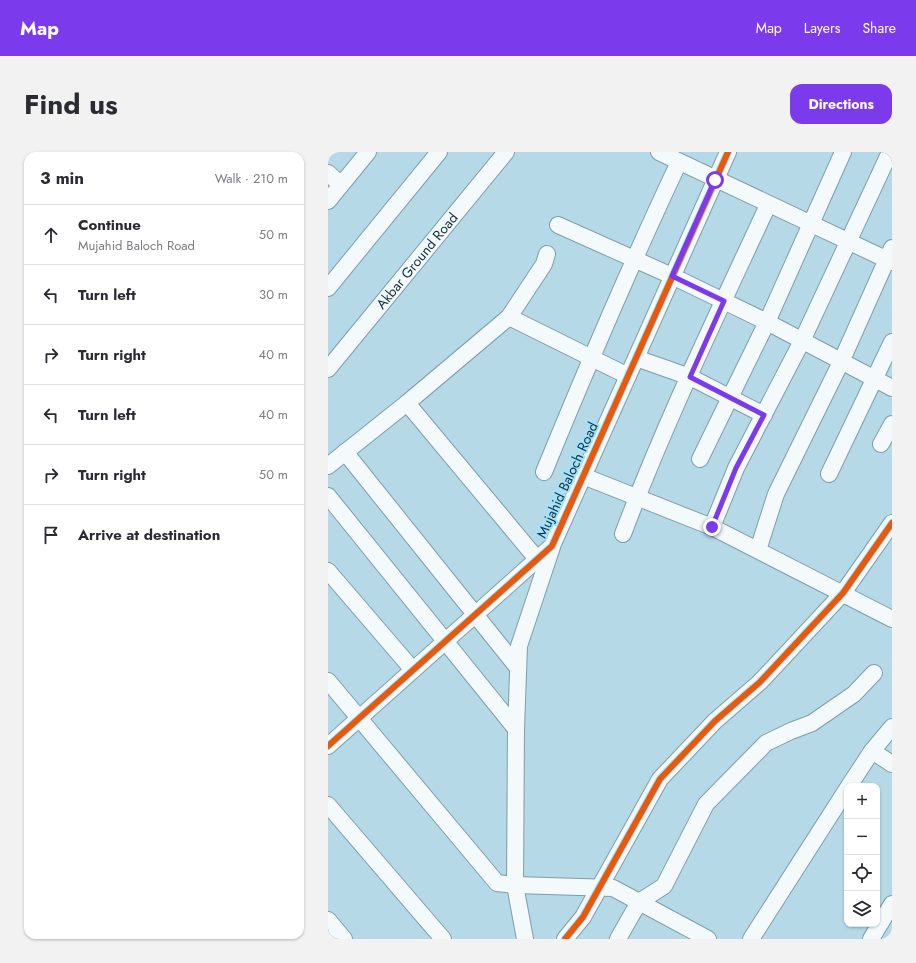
<!DOCTYPE html>
<html lang="en">
<head>
<meta charset="utf-8">
<style>
	:root { --surface:#fff; --page:#f2f2f3; --text:#2b2b33; --muted:#7c7c81; --line:#e1e1e2; --accent:#7c3aed }
	body { margin:0; font-family:Jost,sans-serif; background:var(--page); color:var(--text) }
	.controls { position:absolute; right:12px; bottom:12px; display:grid; overflow:hidden; border-radius:8px; box-shadow:0 1px 3px #0004 }
	.controls button { width:36px; height:36px; display:grid; place-items:center; padding:0; border:0; border-bottom:1px solid var(--line); background:var(--surface); color:var(--text); font:20px sans-serif }
	.stop { position:absolute; width:12px; height:12px; margin:-9px; border:3px solid #7c3aed; border-radius:50%; background:#fff }
	.stop.end { background:#7c3aed; border-color:#fff; box-shadow:0 1px 4px #0008 }
	.list { margin:0; padding:0; list-style:none }
	h2 { display:flex; justify-content:space-between; align-items:center; height:52px; margin:0; padding:0 16px; font-size:17px }
	h2 small { font-size:13px; font-weight:400; color:var(--muted) }
	.list li { display:grid; grid-template-columns:26px 1fr auto; gap:12px; align-items:center; box-sizing:border-box; height:60px; padding:0 16px; border-top:1px solid var(--line) }
	.list b { display:block; font-size:15px; white-space:nowrap }
	.list p { margin:0; font-size:13px; white-space:nowrap; color:var(--muted) }
	.list em { font-size:13px; font-style:normal; color:var(--muted) }
	.icon { flex:none; width:22px; height:22px; fill:none; stroke:currentColor; stroke-width:2; stroke-linecap:round; stroke-linejoin:round }
	.map { position:relative; flex:none; width:564px; height:787px; overflow:hidden; border-radius:12px }
	header { display:flex; align-items:center; gap:24px; box-sizing:border-box; height:56px; padding:0 20px; background:var(--accent); color:#fff }
	header strong { font-size:19px }
	nav { display:flex; gap:22px; margin-inline-start:auto; font-size:14px }
	.intro { display:flex; align-items:center; justify-content:space-between; box-sizing:border-box; height:96px; padding:0 24px }
	h1 { margin:0; font-size:28px }
	.button { padding:10px 18px; border-radius:12px; background:var(--accent); color:#fff; font-size:14px; font-weight:700 }
	main { display:flex; gap:24px; padding:0 24px }
	aside { flex:1; background:var(--surface); border-radius:12px; box-shadow:0 1px 3px #0004 }
	.map>svg:first-child { display:block }
	.lines { fill:none; stroke-linecap:round; stroke-linejoin:round }
	.minor-casing { stroke:#7e9eaa; stroke-width:18 }
	.minor { stroke:#f4f9fb; stroke-width:16 }
	.cycleway-casing { stroke:#a2e1fb; stroke-width:8 }
	.cycleway { stroke:#e8590c; stroke-width:6 }
	.route { stroke:#7c3aed; stroke-width:5 }
	.labels { text-anchor:middle; dominant-baseline:central; stroke-width:4; stroke-linejoin:round; paint-order:stroke }
	.street-label { font-size:14px; fill:#0c303c; stroke:#a2e1fb }
</style>
</head>
<body>
<header>
<strong>Map</strong>
<nav><a>Map</a><a>Layers</a><a>Share</a></nav>
</header>
<div class="intro"><h1>Find us</h1><a class="button">Directions</a></div>
<main>
<aside>
<h2>3 min<small>Walk · 210 m</small></h2>
<ul class="list">
<li><svg class="icon" aria-label="ahead" viewBox="0 0 24 24"><path d="M12 20V5M6 11l6-6 6 6"/></svg><div><b>Continue</b><p>Mujahid Baloch Road</p></div><em>50 m</em></li>
<li><svg class="icon" aria-label="left" viewBox="0 0 24 24"><path d="M17 20v-9H6M10 6l-5 5 5 5"/></svg><div><b>Turn left</b></div><em>30 m</em></li>
<li><svg class="icon" aria-label="right" viewBox="0 0 24 24"><path d="M7 20v-9h11M14 6l5 5-5 5"/></svg><div><b>Turn right</b></div><em>40 m</em></li>
<li><svg class="icon" aria-label="left" viewBox="0 0 24 24"><path d="M17 20v-9H6M10 6l-5 5 5 5"/></svg><div><b>Turn left</b></div><em>40 m</em></li>
<li><svg class="icon" aria-label="right" viewBox="0 0 24 24"><path d="M7 20v-9h11M14 6l5 5-5 5"/></svg><div><b>Turn right</b></div><em>50 m</em></li>
<li><svg class="icon" aria-label="arrive" viewBox="0 0 24 24"><path d="M6 21V4h12l-3 4 3 4H6"/></svg><div><b>Arrive at destination</b></div></li>
</ul>
</aside>
<div class="map">
<svg width="564" height="787" viewBox="0 0 564 787">
	<rect width="100%" height="100%" fill="#b6d9e7"/>
	<g class="lines">
		<g class="minor-casing">
			<g id="minor">
				<path d="M331,0l233,110"/>
				<path d="M0,21l13,12"/>
				<path d="M0,49l40,-49"/>
				<path d="M230,73l114,51 95,46 125,66"/>
				<path d="M0,136l111,-136"/>
				<path d="M181,165l119,59"/>
				<path d="M308,206l54,19 74,38"/>
				<path id="s1" d="M0,217l178,-217"/>
				<path d="M79,251l130,156"/>
				<path d="M553,292l11,-20"/>
				<path d="M17,300l173,216"/>
				<path d="M372,307l67,-137 76,-170"/>
				<path d="M0,314l79,-63 102,-86 35,-53 3,-10"/>
				<path d="M216,320c43,-105 87,-208 135,-310"/>
				<path d="M501,322l63,-132"/>
				<path d="M255,324l129,51 180,92"/>
				<path d="M0,344l188,233"/>
				<path d="M384,375l24,-59 66,-127 88,-189"/>
				<path d="M295,382c42,-112 95,-221 145,-329"/>
				<path d="M430,398l18,-56 65,-132 51,-114"/>
				<path d="M0,419l85,99"/>
				<path d="M0,529l169,202 18,2 98,3 95,51"/>
				<path d="M0,594l224,-200 176,-394"/>
				<path d="M544,599l20,13"/>
				<path d="M521,634l23,-35 20,-24"/>
				<path d="M0,653l115,134"/>
				<path d="M0,768l16,19"/>
				<path d="M197,787l-10,-54 1,-156 3,-83 33,-99"/>
				<path d="M237,787l18,-22 77,-138 55,-58 45,-39 83,-89 49,-70"/>
				<path d="M290,787l21,-37 25,-16 42,-82 60,-61 25,-12 21,-8 42,-29 20,-21"/>
				<path d="M423,787l96,-150"/>
				<path d="M543,787l21,-35"/>
			</g>
		</g>
		<use href="#minor" class="minor"/>
		<g class="cycleway-casing">
			<path id="cycleway" d="M0,594l224,-200 176,-394
				M237,787l18,-22 77,-138 55,-58 45,-39 83,-89 49,-70"/>
		</g>
		<use href="#cycleway" class="cycleway"/>
	</g>
	<g class="lines">
		<path class="route" d="M384,375l24,-59 28,-53 -74,-38 34,-76 -52,-25 43,-96"/>
	</g>
	<g class="labels">
		<g class="street-label">
			<text stroke="none"><textPath href="#s1" startOffset="140">Akbar Ground Road</textPath></text>
			<text transform="translate(239 328) rotate(-65)">Mujahid Baloch Road</text>
		</g>
	</g>
</svg>
<div class="controls">
<button>+</button>
<button>−</button>
<button><svg class="icon" aria-label="locate" viewBox="0 0 24 24"><circle cx="12" cy="12" r="6"/><path d="M12 2v4M12 18v4M2 12h4M18 12h4"/></svg></button>
<button><svg class="icon" aria-label="layers" viewBox="0 0 24 24"><path d="M12 4l9 5-9 5-9-5zM3 14l9 5 9-5"/></svg></button>
</div>
<div class="stop" style="left:387px;top:28px"></div>
<div class="stop end" style="left:384px;top:375px"></div>
</div>
</main>
</body>
</html>
